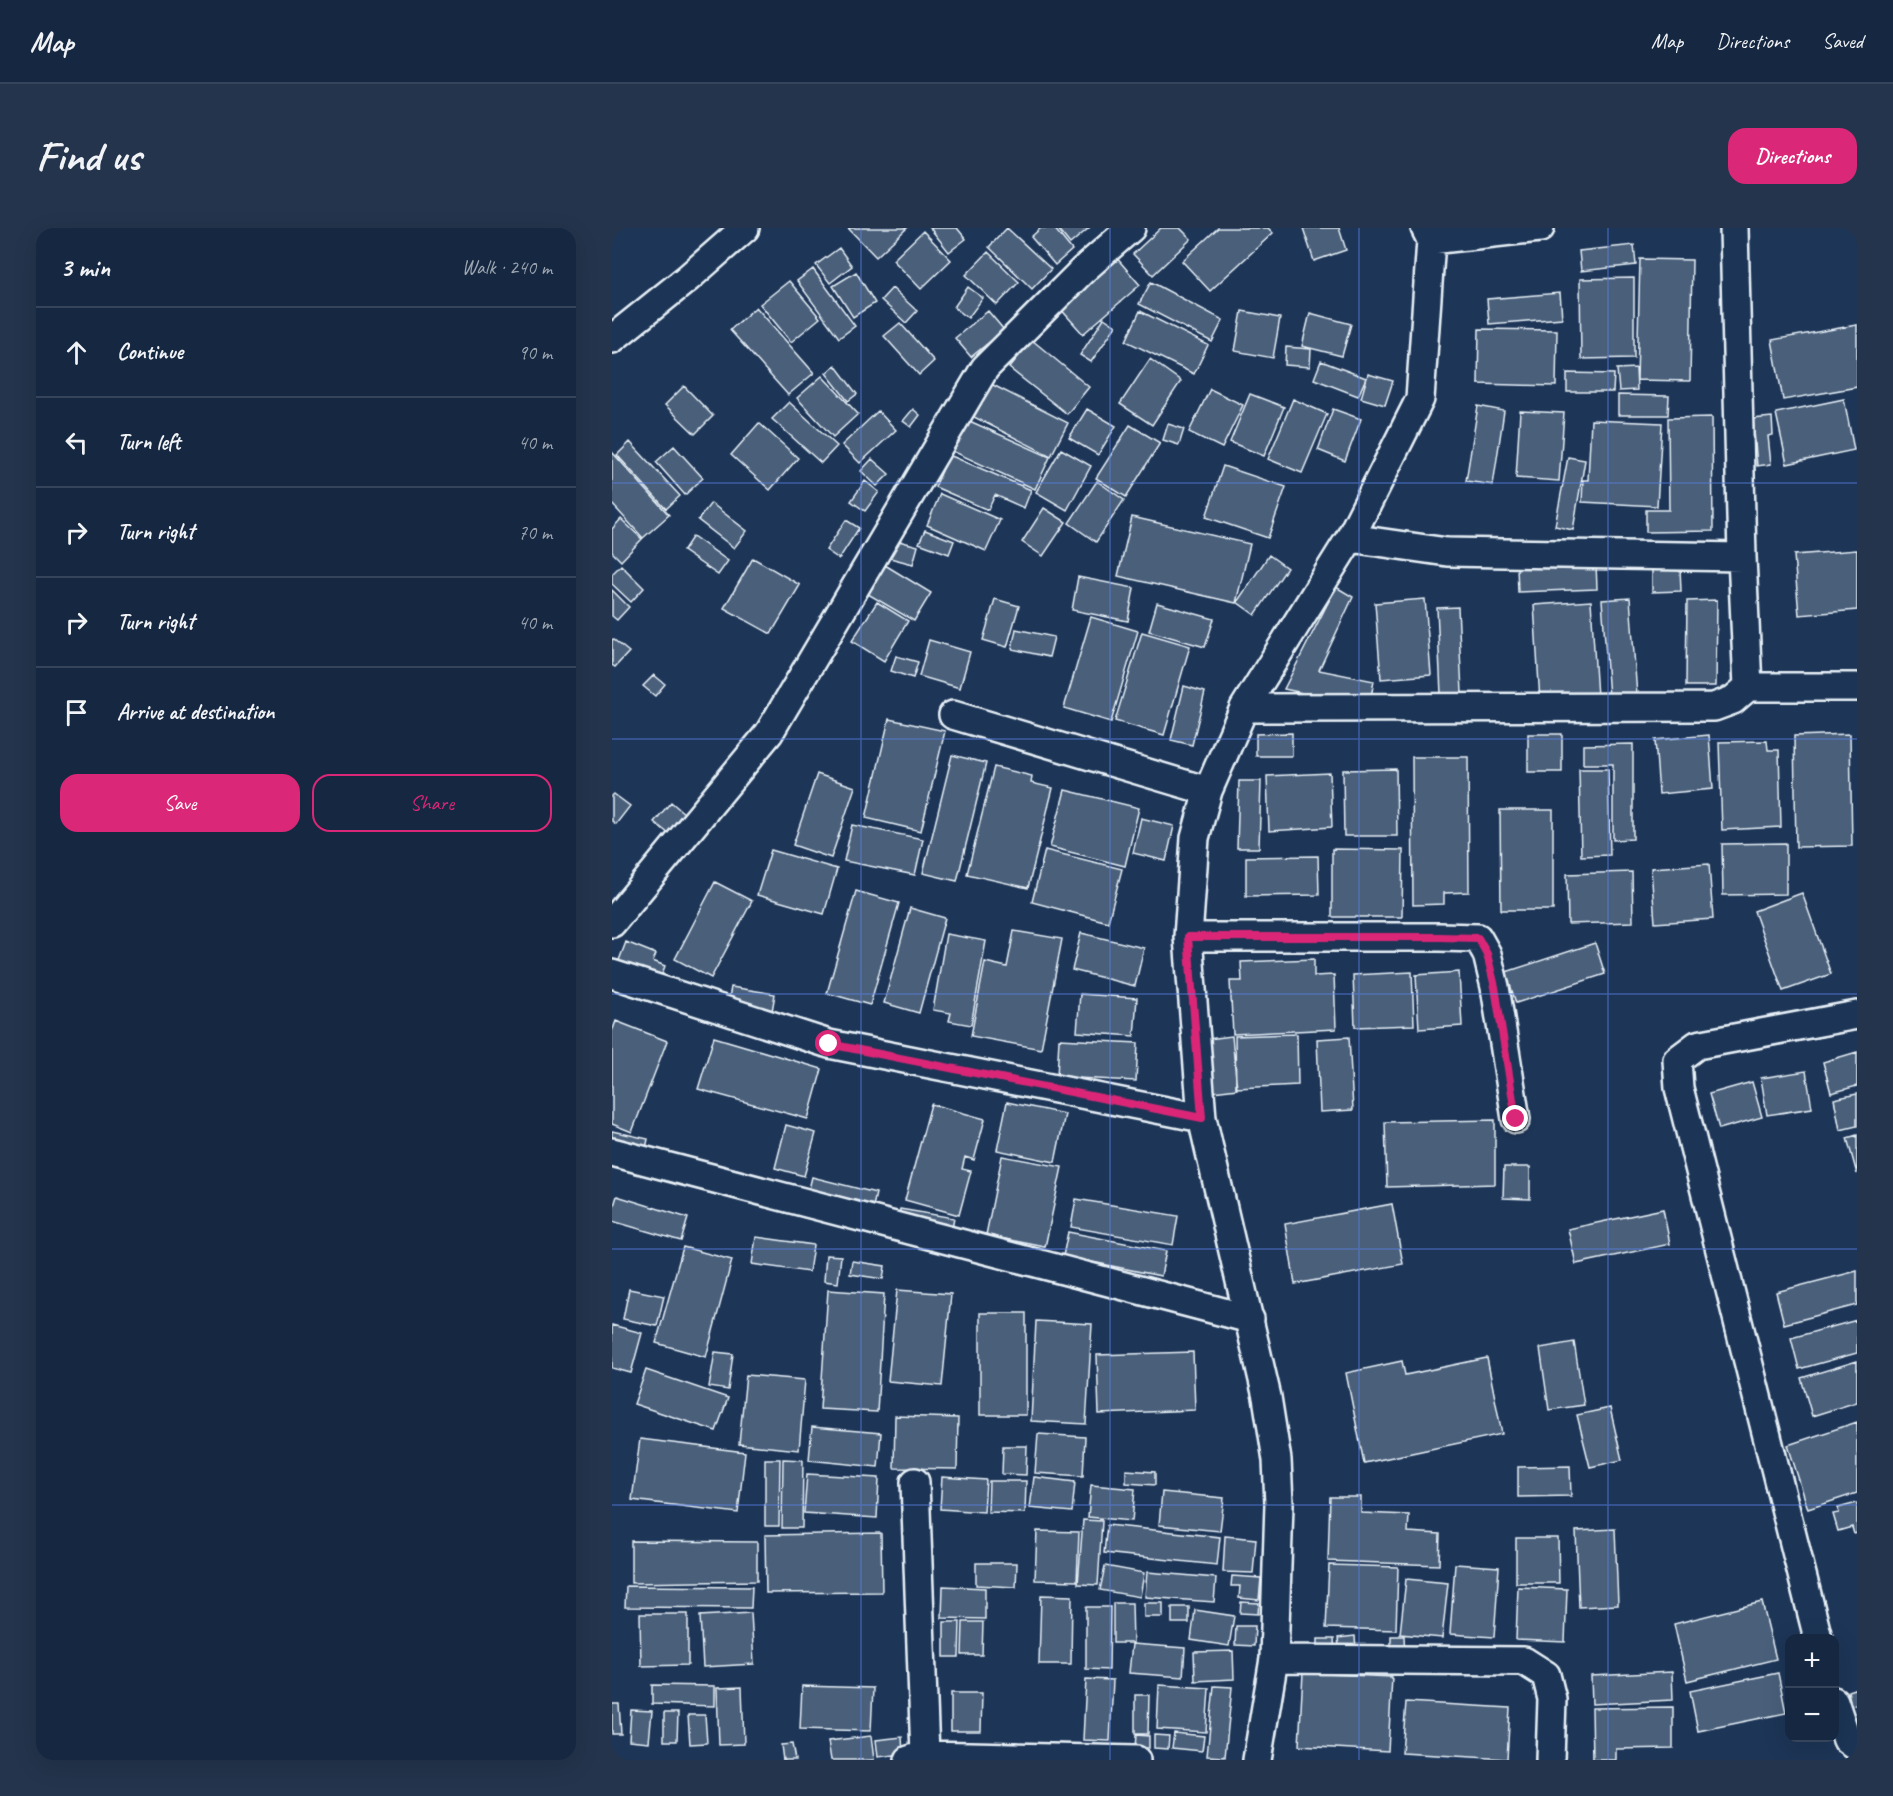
<!DOCTYPE html>
<html lang="en">
<head>
<meta charset="utf-8">
<style>
	:root { --surface:#162841; --page:#23344c; --text:#f1f3f6; --muted:#9ea6b1; --line:#35445a; --accent:#db2777 }
	body { margin:0; font-family:Caveat,sans-serif; background:var(--page); color:var(--text) }
	.controls { position:absolute; right:18px; bottom:18px; display:grid; overflow:hidden; border-radius:12px; box-shadow:0 6px 24px #0002 }
	.controls button { width:54px; height:54px; display:grid; place-items:center; padding:0; border:0; border-bottom:2px solid var(--line); background:var(--surface); color:var(--text); font:30px sans-serif }
	.stop { position:absolute; width:18px; height:18px; margin:-14px; border:4px solid #db2777; border-radius:50%; background:#fff }
	.stop.end { background:#db2777; border-color:#fff; box-shadow:0 2px 6px #0008 }
	.list { margin:0; padding:0; list-style:none }
	h2 { display:flex; justify-content:space-between; align-items:center; height:78px; margin:0; padding:0 24px; font-size:26px }
	h2 small { font-size:20px; font-weight:400; color:var(--muted) }
	.list li { display:grid; grid-template-columns:39px 1fr auto; gap:18px; align-items:center; box-sizing:border-box; height:90px; padding:0 24px; border-top:2px solid var(--line) }
	.list b { display:block; font-size:22px; white-space:nowrap }
	.list em { font-size:20px; font-style:normal; color:var(--muted) }
	.actions { display:flex; gap:12px; padding:18px 24px }
	.actions a { flex:1; padding:14px 0; border:2px solid var(--accent); border-radius:18px; text-align:center; font-size:21px; color:var(--accent) }
	.actions .main { background:var(--accent); color:#fff }
	.icon { flex:none; width:33px; height:33px; fill:none; stroke:currentColor; stroke-width:2; stroke-linecap:round; stroke-linejoin:round }
	.map { position:relative; flex:none; width:1245px; height:1532px; overflow:hidden; border-radius:18px }
	header { display:flex; align-items:center; gap:36px; box-sizing:border-box; height:84px; padding:0 30px; background:var(--surface); border-bottom:2px solid var(--line) }
	header strong { font-size:28px }
	nav { display:flex; gap:33px; margin-inline-start:auto; font-size:21px }
	.intro { display:flex; align-items:center; justify-content:space-between; box-sizing:border-box; height:144px; padding:0 36px }
	h1 { margin:0; font-size:42px }
	.button { padding:15px 27px; border-radius:18px; background:var(--accent); color:#fff; font-size:21px; font-weight:700 }
	main { display:flex; gap:36px; padding:0 36px }
	aside { flex:1; background:var(--surface); border-radius:18px; box-shadow:0 6px 24px #0002 }
	.map>svg:first-child { display:block }
	.building { fill:#495e7a; stroke:#e8f1f8; stroke-width:1.5 }
	.lines { fill:none; stroke-linecap:round; stroke-linejoin:round }
	.minor-casing { stroke:#e8f1f8; stroke-width:32 }
	.minor { stroke:#1d3557; stroke-width:27 }
	.route { stroke:#db2777; stroke-width:8 }
	.grid { fill:none; stroke:#5a7fe2; stroke-width:1.5; stroke-opacity:0.55 }
</style>
</head>
<body>
<header>
<strong>Map</strong>
<nav><a>Map</a><a>Directions</a><a>Saved</a></nav>
</header>
<div class="intro"><h1>Find us</h1><a class="button">Directions</a></div>
<main>
<aside>
<h2>3 min<small>Walk · 240 m</small></h2>
<ul class="list">
<li><svg class="icon" aria-label="ahead" viewBox="0 0 24 24"><path d="M12 20V5M6 11l6-6 6 6"/></svg><div><b>Continue</b></div><em>90 m</em></li>
<li><svg class="icon" aria-label="left" viewBox="0 0 24 24"><path d="M17 20v-9H6M10 6l-5 5 5 5"/></svg><div><b>Turn left</b></div><em>40 m</em></li>
<li><svg class="icon" aria-label="right" viewBox="0 0 24 24"><path d="M7 20v-9h11M14 6l5 5-5 5"/></svg><div><b>Turn right</b></div><em>70 m</em></li>
<li><svg class="icon" aria-label="right" viewBox="0 0 24 24"><path d="M7 20v-9h11M14 6l5 5-5 5"/></svg><div><b>Turn right</b></div><em>40 m</em></li>
<li><svg class="icon" aria-label="arrive" viewBox="0 0 24 24"><path d="M6 21V4h12l-3 4 3 4H6"/></svg><div><b>Arrive at destination</b></div></li>
</ul>
<div class="actions"><a class="main">Save</a><a>Share</a></div>
</aside>
<div class="map">
<svg width="1245" height="1532" viewBox="0 0 1245 1532">
	<rect width="100%" height="100%" fill="#1d3557"/>
	<filter id="ink" filterUnits="userSpaceOnUse"><feTurbulence type="fractalNoise" baseFrequency=".0167" numOctaves="2"/><feDisplacementMap in="SourceGraphic" scale="12" xChannelSelector="R" yChannelSelector="G"/><feConvolveMatrix kernelMatrix="1 2 1 2 8 2 1 2 1" color-interpolation-filters="sRGB"/></filter>
	<g filter="url(#ink)">
		<path class="building" d="M236,0h59l-31,29z
			M318,0h27l9,11 -17,13z
			M395,0l44,41 -19,20 -43,-42z
			M429,0h13l18,22 -17,15 -24,-28z
			M445,0h32l-19,16z
			M549,0h19l11,11 -38,36 -20,-21z
			M606,0h50l5,5 -63,58 -28,-30z
			M691,0h36l7,22 -32,11z
			M311,3l28,29 -30,29 -28,-29z
			M1022,17l2,20 -55,6 -2,-20z
			M227,20l13,18 -22,17 -14,-18z
			M376,24l31,30 -22,23 -31,-30z
			M503,28l25,29 -57,49 -25,-28z
			M1028,31l52,1 -2,121 -53,-1z
			M201,41l42,57 -16,12 -42,-57z
			M244,44l19,31 -22,14 -20,-31z
			M1022,50v80l-53,1 -1,-80z
			M177,53l31,37 -29,24 -31,-38z
			M539,54l72,38 -11,22 -73,-38z
			M356,59l15,11 -15,20 -14,-11z
			M280,60l25,23 -11,12 -25,-23z
			M948,65l2,25 -73,6 -2,-25z
			M144,79l58,66 -26,22 -58,-65z
			M376,83l16,19 -33,27 -16,-19z
			M528,83l68,34 -14,29 -68,-33z
			M630,83l38,7 -7,40 -38,-7z
			M698,85l41,11 -9,32 -40,-10z
			M492,90l12,8 -25,36 -11,-7z
			M288,95l34,38 -15,14 -35,-39z
			M1245,97v62l-74,13 -11,-60z
			M867,101l78,1 -1,56 -78,-2z
			M420,112l57,47 -22,27 -58,-46z
			M674,119l25,2 -1,18 -25,-2z
			M538,131l31,22 -29,44 -32,-21z
			M709,133l45,17 -8,18 -44,-17z
			M223,137l22,29 -9,7 -22,-28z
			M1024,140l1,22 -18,1 -2,-22z
			M955,145l47,1 -1,18h-46z
			M756,146l25,7 -8,24 -24,-7z
			M210,148l36,38 -25,23 -36,-39z
			M379,156l77,39 -17,33 -77,-39z
			M72,158l29,30 -18,18 -30,-29z
			M598,161l33,16 -21,43 -33,-16z
			M638,166l34,13 -20,49 -34,-14z
			M1006,167l51,1 -1,19h-50z
			M681,171l34,15 -25,59 -34,-14z
			M1232,171l10,51 -67,14 -11,-51z
			M177,174l48,44 -16,17 -49,-44z
			M866,178l26,5 -11,74 -27,-4z
			M301,181l7,6 -9,12 -8,-6z
			M475,181l29,17 -18,29 -29,-17z
			M721,181l28,10 -16,42 -27,-11z
			M266,183l18,19 -36,33 -18,-18z
			M908,183l44,2 -5,68 -43,-3z
			M1100,189l1,114 -67,1v-22h23l-1,-92z
			M1160,189l1,18 -5,1 3,28 -14,2 -4,-47z
			M353,191l85,38 -15,32 -85,-39z
			M979,192l71,3 -5,83 -75,-4 1,-22h5z
			M147,195l39,35 -28,32 -39,-35z
			M556,196l16,5 -5,16 -16,-5z
			M518,197l30,18 -34,54 -30,-19z
			M18,214l50,54 -14,13 -49,-54z
			M62,218l29,32 -18,17 -29,-33z
			M449,221l30,17 -24,44 -31,-18z
			M0,224l57,63 -26,23 -31,-34z
			M337,227l82,35 -7,18 -29,-13 -7,15 -53,-23z
			M956,229l17,3 -12,70 -18,-4z
			M260,231l17,15 -12,12 -16,-15z
			M611,238l63,21 -18,51 -62,-21z
			M253,253l14,11 -14,19 -14,-10z
			M485,253l27,19 -28,42 -27,-19z
			M328,266l60,26 -14,31 -59,-26z
			M99,275l36,28 -13,17 -36,-28z
			M432,280l22,14 -23,34 -21,-14z
			M520,289l118,27 -14,59 -118,-27z
			M9,291l21,20 -21,22 -9,-9v-23z
			M234,292l13,8 -20,31 -13,-9z
			M313,302l29,11 -5,13 -30,-11z
			M81,308l35,25 -10,14 -35,-24z
			M283,312l23,6 -5,18 -23,-6z
			M1245,322v60l-58,5 -5,-60z
			M657,327l18,13 -32,47 -18,-13z
			M141,330l47,27 -29,49 -47,-26z
			M984,336l1,25 -79,3 -1,-25z
			M9,337l23,23 -13,14 -19,-18v-10z
			M273,337l46,28 -17,28 -46,-27z
			M1068,340l1,23 -29,1v-23z
			M466,349l56,11 -6,33 -56,-11z
			M724,359l17,10 -34,73 55,11 -5,26 -85,-18z
			M0,362l17,17 -12,13 -5,-4z
			M1018,370l7,98 -28,1 -7,-97z
			M383,371l24,7 -12,41 -24,-7z
			M813,371l6,76 -50,4 -6,-76z
			M1105,372l-1,86h-30l1,-85z
			M979,373l6,96 -57,4 -6,-96z
			M265,374l31,19 -24,40 -32,-20z
			M545,375l57,16 -9,28 -56,-16z
			M846,379l4,86 -21,1 -4,-86z
			M479,389l47,14 -27,91 -47,-14z
			M404,401l38,8 -5,20 -37,-8z
			M530,404l48,14 -26,89 -49,-14z
			M1,411l16,13 -14,15 -3,-2v-25z
			M317,412l41,12 -10,36 -41,-12z
			M284,428l22,6 -5,16 -22,-7z
			M42,447l11,9 -10,12 -12,-10z
			M572,458l21,6 -13,53 -21,-5z
			M277,491l56,12 -24,100 -55,-13z
			M680,505v23h-36v-22z
			M916,506h34v38h-34z
			M1238,506l2,112 -56,1 -2,-111z
			M1097,507l4,54 -54,5 -4,-54z
			M1155,513l1,9h11l2,77 -59,3 -3,-88z
			M1021,516v95l-20,1v-76h-30v-19z
			M340,527l34,8 -29,118 -34,-8z
			M800,529h56l1,135 -25,1v11l-31,1z
			M382,539l38,9 -1,7 22,5 -25,100 -61,-14z
			M784,541l1,67h-53l-1,-66z
			M967,541h29l2,86 -29,1z
			M718,545l2,54 -63,4 -2,-55z
			M205,546l38,13 -24,71 -38,-13z
			M627,553h22l-2,67h-22z
			M453,562l74,18 -14,58 -75,-19z
			M2,566l16,12 -14,18 -4,-3v-25z
			M59,574l14,12 -16,20 -15,-12z
			M888,582h53v100h-52z
			M529,590l33,8 -8,35 -33,-8z
			M240,597l71,14 -8,36 -71,-14z
			M1174,615v51l-63,1 -1,-51z
			M720,621l71,1 -1,67h-70z
			M159,622l66,19 -13,45 -67,-19z
			M433,622l77,19 -14,53 -76,-20z
			M706,628l1,39 -73,1v-39z
			M1097,636l4,55 -58,4 -4,-55z
			M1020,644l1,50 -65,2 -1,-50z
			M103,654l37,19 -41,77 -36,-19z
			M244,663l43,12 -29,102 -43,-12z
			M1190,665l29,81 -48,17 -29,-80z
			M298,680l35,10 -26,95 -35,-10z
			M402,703l48,8 -21,110 -70,-13 14,-74 22,5z
			M469,705l63,15 -9,38 -63,-16z
			M334,706l40,7 -15,84 -22,-4 2,-8 -18,-3z
			M14,714l30,12 -3,7 12,5 -5,14 -42,-17z
			M983,715l10,31 -89,29 -10,-31z
			M702,731v17l20,-1 2,54 -103,5 -3,-53h12l-1,-19z
			M800,744l2,53 -59,2 -2,-52z
			M847,744l3,54 -43,3 -3,-54z
			M119,759l44,7 -4,23 -44,-7z
			M468,766l57,4 -3,38 -57,-4z
			M4,793l51,20 -35,91 -20,-8v-92z
			M685,806l1,51 -62,3 -1,-52z
			M620,808l5,53 -24,3 -5,-53z
			M102,809l108,32 -14,50 -110,-30z
			M737,809l4,73 -33,2 -3,-73z
			M447,811l79,4 -2,38 -79,-4z
			M1245,824v34l-26,7 -8,-31z
			M1194,843l6,37 -45,7 -6,-37z
			M1140,854l10,35 -43,12 -10,-35z
			M1245,866v32l-17,4 -6,-31z
			M395,874l58,12 -10,48 -58,-12z
			M319,876l54,15 -11,41 -9,-3 -3,12 9,2 -12,44 -54,-15z
			M883,892v64l-108,3 -2,-65z
			M174,897l30,8 -12,43 -29,-8z
			M0,903l36,8 -4,19 -32,-7z
			M1245,907v39l-10,-36z
			M390,928l60,11 -17,80 -59,-12z
			M892,939h26v32l-27,-1z
			M200,949l64,16 -5,23 -65,-15z
			M5,968l71,22 -7,23 -69,-20v-9z
			M464,971l102,17 -5,29 -102,-18z
			M780,976l11,60 -108,20 -10,-60z
			M288,981l54,9 -3,17 -54,-9z
			M1051,981l7,35 -94,20 -8,-35z
			M456,1004l98,19 -5,25 -98,-20z
			M144,1009l57,8 -4,27 -57,-8z
			M71,1019l49,13 -26,97 -50,-14z
			M214,1027l15,1 -3,27 -14,-2z
			M240,1033l33,5 -2,13 -33,-5z
			M1245,1043v34l-73,19 -8,-32z
			M17,1061l35,7 -7,30 -34,-7z
			M216,1062l56,4 -7,118 -57,-3z
			M285,1062l54,4 -9,92 -54,-5z
			M368,1085h46v102h-46z
			M1245,1092v33l-58,16 -8,-31z
			M424,1093l56,3 -6,100 -55,-3z
			M0,1097l30,8 -11,40 -19,-5z
			M962,1114l10,63 -35,5 -9,-62z
			M103,1124l18,2 -5,36 -19,-3z
			M581,1124l2,58 -96,4 -2,-59z
			M875,1130l15,76 -138,29 -18,-90 56,-12 3,14z
			M1245,1133v41l-45,14 -11,-38z
			M34,1142l82,28 -12,33 -82,-27z
			M134,1147l59,5 -6,70 -60,-6z
			M998,1180l12,52 -32,7 -13,-52z
			M283,1188l63,2 -1,51 -63,-1z
			M1245,1194v71l-49,16 -20,-64z
			M200,1199l69,6 -3,34 -69,-7z
			M426,1206l47,3 -2,39 -48,-3z
			M28,1211l105,13 -7,61 -106,-13z
			M391,1218h24l-1,29 -24,-1z
			M153,1231h15l-1,67h-14z
			M171,1231l20,1 -1,68h-20z
			M958,1238l1,30 -53,1v-30z
			M514,1242l29,2v13l-29,-2z
			M195,1246l72,4 -2,40 -73,-5z
			M330,1249l44,3 -2,32 -44,-3z
			M422,1249l41,5 -3,30 -42,-4z
			M377,1253h37l-1,32 -37,-1z
			M479,1257l44,4 -3,32 -44,-4z
			M550,1264l62,6 -4,33 -61,-6z
			M718,1269h31v16l48,2 -1,17 32,2 -1,31 -111,-4z
			M1245,1275v30l-3,1 -2,-7 -14,4 -5,-17 6,-1 -1,-5z
			M471,1292l19,1 -4,64 -20,-1z
			M495,1297l113,12 -3,28 -113,-12z
			M1003,1301l3,76 -39,2 -3,-76z
			M425,1303l42,1 -2,49 -42,-1z
			M269,1305l1,59 -116,1 -1,-58z
			M613,1308l31,3 -3,34 -30,-1z
			M904,1310h42l1,45h-43z
			M19,1313l126,1v39l-126,2z
			M364,1335h41l-1,24 -40,-2z
			M843,1336l44,3 -5,70 -44,-3z
			M717,1337l69,2 -2,63 -70,-2z
			M493,1338l39,7 -4,24 -40,-7z
			M535,1344l69,6 -2,24 -69,-5z
			M620,1348l29,2 -2,22 -20,-2 1,-12h-9z
			M794,1351l42,4 -6,55 -42,-4z
			M14,1358l126,1 -1,21 -126,-1z
			M331,1358l42,2v31l-43,-1z
			M906,1359l49,2 -2,53 -49,-2z
			M429,1367l31,1 -1,68h-32z
			M629,1374l18,1 -1,11 -18,-1z
			M1150,1374l14,57 -89,22 -13,-57z
			M501,1375h19l1,40h-20z
			M532,1375h19v14h-19z
			M474,1379h24l-1,63 -23,-1z
			M560,1379h17v16h-17z
			M583,1382l39,6 -5,30 -38,-6z
			M139,1385l3,51 -51,3 -3,-51z
			M28,1386h48v51l-47,1z
			M332,1394h16l-1,35h-15z
			M351,1394h20l-1,33h-20z
			M624,1398h19l-1,20 -19,-1z
			M743,1408l1,16 -16,2 -2,-16z
			M779,1408h13l1,21h-14z
			M706,1411h16l1,17h-17z
			M520,1416l53,4 -2,29 -54,-4z
			M621,1423l1,28 -39,2 -1,-29z
			M1060,1444l1,28 -81,4 -1,-28z
			M691,1445l89,4 -4,74 -89,-5z
			M1166,1445l8,40 -88,18 -8,-40z
			M474,1451l27,1 -3,61 -27,-1z
			M40,1457l63,1v20l-63,-2z
			M547,1457l50,3 -3,44 -49,-3z
			M190,1458l71,2 -2,43 -71,-2z
			M602,1458l18,1 -7,70 -18,-1z
			M130,1459l2,57 -25,1 -2,-57z
			M1245,1460v16l-6,1 -3,-14z
			M339,1465h31l-1,38h-30z
			M523,1467h14l-1,39h-13z
			M794,1474l104,6 -3,51 -105,-6z
			M0,1476h7l2,30h-9z
			M1061,1479v41l-57,1v11h-23l-1,-52z
			M19,1482l21,1 -3,31 -20,-2z
			M52,1485h14l-1,28h-13z
			M76,1487h17l2,28 -17,1z
			M562,1505l30,3 -2,15 -30,-3z
			M524,1507l13,1v12h-14z
			M542,1507l15,1 -1,13 -14,-1z
			M259,1508l3,24h-43l-3,-19z
			M290,1509l1,17 -25,3 -2,-17z
			M180,1516l3,16h-12l-2,-15z"/>
		<g class="lines">
			<g class="minor-casing">
				<path id="minor" d="M819,12l109,-12
					M0,111l76,-61 57,-50
					M738,310l97,14 295,5
					M1136,459h109
					M632,480l470,-1 19,-7 15,-13 -6,-130 -8,-329
					M341,487l255,76
					M0,695l157,-190 216,-365 98,-98 48,-42
					M576,709h251l39,1 9,16 8,33 21,132
					M0,746l217,70 373,74
					M0,924l638,167
					M303,1254l10,273
					M1206,1410l-139,-550 -2,-28 20,-15 160,-30
					M662,1431l250,2 22,14 6,24 -2,61
					M1222,1473l13,39 10,7
					M297,1532l16,-5 211,5
					M645,1532l17,-101 5,-155 -2,-44 -10,-63 -65,-279 -14,-181 7,-99 13,-47 36,-83 106,-170 70,-139 11,-159 -6,-12"/>
			</g>
			<use href="#minor" class="minor"/>
		</g>
	</g>
	<g class="lines" filter="url(#ink)">
		<path class="route" d="M217,816l373,74 -14,-181h251l39,1 9,16 8,33 21,132"/>
	</g>
	<path class="grid" d="M249,0v1532M498,0v1532M747,0v1532M996,0v1532M0,255h1245M0,511h1245M0,766h1245M0,1021h1245M0,1277h1245"/>
</svg>
<div class="controls">
<button>+</button>
<button>−</button>
</div>
<div class="stop" style="left:217px;top:816px"></div>
<div class="stop end" style="left:904px;top:891px"></div>
</div>
</main>
</body>
</html>
